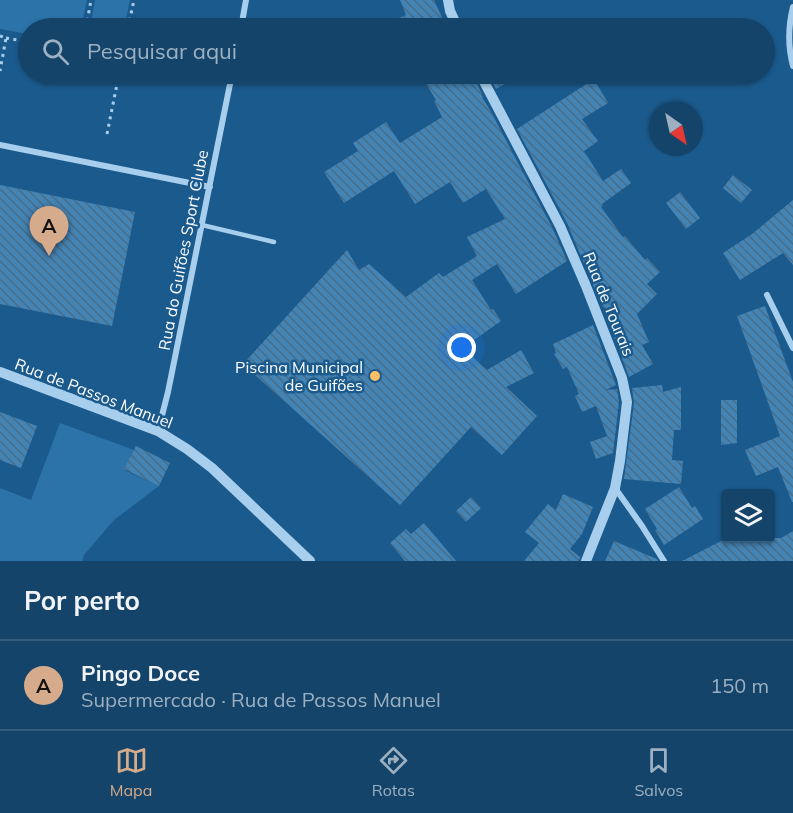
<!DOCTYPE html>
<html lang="pt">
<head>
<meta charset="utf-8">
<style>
	:root { --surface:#14446a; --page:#1d4b70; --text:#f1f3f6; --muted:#9db0c1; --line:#335c7e; --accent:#d6ab8b }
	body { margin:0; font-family:Mulish,sans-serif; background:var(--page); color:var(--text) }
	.controls { position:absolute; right:18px; bottom:18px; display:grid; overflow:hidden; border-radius:6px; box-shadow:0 2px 4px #0004 }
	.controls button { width:54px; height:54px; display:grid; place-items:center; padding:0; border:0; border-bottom:2px solid var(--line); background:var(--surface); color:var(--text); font:30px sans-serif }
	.compass { position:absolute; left:649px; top:102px; width:54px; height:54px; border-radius:50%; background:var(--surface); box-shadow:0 2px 4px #0004; rotate:146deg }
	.you { position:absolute; left:462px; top:348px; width:21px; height:21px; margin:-15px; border:4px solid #fff; border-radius:50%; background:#1a73e8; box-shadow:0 0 0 9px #1a73e833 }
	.badge { display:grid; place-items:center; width:39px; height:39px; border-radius:50%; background:var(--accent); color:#111; font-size:20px; font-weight:700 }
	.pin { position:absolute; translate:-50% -50px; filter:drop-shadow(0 2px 3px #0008) }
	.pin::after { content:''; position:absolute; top:32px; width:21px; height:18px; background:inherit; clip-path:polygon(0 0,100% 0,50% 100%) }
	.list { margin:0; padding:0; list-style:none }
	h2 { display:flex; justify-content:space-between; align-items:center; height:78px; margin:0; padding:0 24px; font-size:26px }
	h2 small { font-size:20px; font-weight:400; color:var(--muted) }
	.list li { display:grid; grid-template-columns:39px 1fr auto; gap:18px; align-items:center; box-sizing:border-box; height:90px; padding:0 24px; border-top:2px solid var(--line) }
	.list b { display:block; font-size:22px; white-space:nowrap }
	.list p { margin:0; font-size:20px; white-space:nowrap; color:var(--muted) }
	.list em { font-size:20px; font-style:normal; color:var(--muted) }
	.icon { flex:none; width:33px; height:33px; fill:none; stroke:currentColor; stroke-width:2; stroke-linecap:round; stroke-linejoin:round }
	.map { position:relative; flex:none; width:793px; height:561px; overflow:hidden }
	.search { position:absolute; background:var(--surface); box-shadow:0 2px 4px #0004; left:18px; right:18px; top:18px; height:66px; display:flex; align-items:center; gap:15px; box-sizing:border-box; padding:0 21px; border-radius:33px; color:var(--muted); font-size:22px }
	.sheet { height:168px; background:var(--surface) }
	nav { display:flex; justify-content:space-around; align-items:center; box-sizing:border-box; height:84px; border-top:2px solid var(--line); background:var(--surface); font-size:16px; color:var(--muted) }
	nav a { display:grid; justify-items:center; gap:3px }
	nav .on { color:var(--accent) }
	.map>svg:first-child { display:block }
	.green { fill:#2b73a9 }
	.building { fill:url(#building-back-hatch) }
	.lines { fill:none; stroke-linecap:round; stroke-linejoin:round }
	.path { stroke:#a7cfed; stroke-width:3; stroke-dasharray:3 4.5; stroke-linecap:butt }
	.service { stroke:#a7cfed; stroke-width:4.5 }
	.minor { stroke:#a7cfed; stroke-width:6 }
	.tertiary { stroke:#a7cfed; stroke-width:10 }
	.poi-dot { fill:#ffbf64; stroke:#1b5a8d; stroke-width:2 }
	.labels { text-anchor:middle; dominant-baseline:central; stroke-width:5; stroke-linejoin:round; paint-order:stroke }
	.street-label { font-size:16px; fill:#fff; stroke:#1b5a8d }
	.poi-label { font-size:16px; fill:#fff; stroke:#1b5a8d; text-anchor:end }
</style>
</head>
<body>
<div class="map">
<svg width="793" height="561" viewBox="0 0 793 561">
	<defs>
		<pattern id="building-back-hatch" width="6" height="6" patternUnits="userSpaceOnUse" patternTransform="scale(1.5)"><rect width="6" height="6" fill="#4484b5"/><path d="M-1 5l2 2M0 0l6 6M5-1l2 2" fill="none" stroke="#486b86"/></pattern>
	</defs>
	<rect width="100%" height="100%" fill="#1b5a8d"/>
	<path class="green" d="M0,0h87l-6,28h-53v6l-28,-5z
		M95,0h35l-6,28h-34z
		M60,423l74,27 -10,20 35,16 -45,34 -30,35 -2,6h-82v-73l31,12z"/>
	<path class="building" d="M400,0h34l13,28h-70l29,-13z
		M420,74h53l10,23h-1l8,13 63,119 14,32 -51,33 -19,-30 -25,16 19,30 2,-1 8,12 -38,27 24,22 34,-20 13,23 -28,14 31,29 -35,39 -31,-28 -71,78 -157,-141 104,-114 12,20 10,-6 37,33 33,-24 4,4 34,-21 -10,-19 38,-18 -19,-30 -23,14 -13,-21 -35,22 -21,-33 -50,32 -20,-31 34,-21 -5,-8 33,-21 14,21 42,-26 -8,-16 2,-1z
		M488,74h34l-26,15z
		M594,79l14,24 -26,16 16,22 -14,10 19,30 18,-12 10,14 -29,21 1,2 -2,1 22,30 2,-1 20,24 2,-2 13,14 -13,12 10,10 -20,20 12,28 -7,3 11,19 -24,13 -22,-59 6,-3 -11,-9 -35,-83 -50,-94z
		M733,175l19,15 -11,13 -18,-15z
		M0,185l135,27 -23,114 -112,-22z
		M680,192l20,26 -14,11 -20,-26z
		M793,200v65l-10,-12 -43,27 -17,-27 29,-19z
		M765,306l28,76v120h-1l-14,-35 -22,9 -11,-26 35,-14 -43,-120z
		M593,325l23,60 -10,5 11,-1 2,13 -6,51 -17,6 -6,-17 17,-6 -11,-30 -14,6 -7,-16 4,-2 -12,-27 -4,2 -9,-15 2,-1 -3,-9z
		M662,385l1,7 18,-5v43h-7l-2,30 11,1 -2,23 -57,-5 10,-76 -2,-15z
		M721,400h16v43l-16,2z
		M0,412l37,14 -16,42 -21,-8z
		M136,446l34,17 -11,23 -35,-17z
		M679,487l13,21 3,-2 8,13 -39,26 -9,-15 2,-1 -12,-20z
		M563,494l30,13 -11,27 -12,15 10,8 -1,4h-55l15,-18 -14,-11 23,-28 8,6z
		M471,497l10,11 -15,14 -10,-11z
		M424,523l32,38h-51l-15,-18 16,-14 5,5z
		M793,531v30h-111l45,-23h54z
		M614,541l43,18 1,2h-53z"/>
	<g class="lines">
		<path class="path" d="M86,28l5,-28
			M128,28l6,-28
			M0,36l6,2 -6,33
			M6,38l22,4
			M107,134l12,-60"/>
		<path class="service" d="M202,225l72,17"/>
		<path class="minor" d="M793,7c-5,20 -5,40 0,59
			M241,28l5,-28
			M0,145l210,42
			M767,295l26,53
			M158,431l10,-39 64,-318
			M615,488l27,38 22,35"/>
		<path class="tertiary" d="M448,0l2,11 8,17
			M480,74l80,152 26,60 36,92 5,24 -7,59 -5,27 -29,73
			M0,372l158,59 29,18 25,19 98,93"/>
	</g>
	<circle class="poi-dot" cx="375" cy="376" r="6"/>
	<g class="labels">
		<g class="street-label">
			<text transform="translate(183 250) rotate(-79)">Rua do Guifões Sport Clube</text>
			<text transform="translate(609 304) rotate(68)">Rua de Tourais</text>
			<text transform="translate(94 393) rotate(21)">Rua de Passos Manuel</text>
		</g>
		<g class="poi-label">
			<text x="363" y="367">Piscina Municipal<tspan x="363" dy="18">de Guifões</tspan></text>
		</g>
	</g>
</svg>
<div class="controls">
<button><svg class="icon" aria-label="layers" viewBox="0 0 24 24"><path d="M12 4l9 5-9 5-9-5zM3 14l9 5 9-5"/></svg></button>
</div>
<svg class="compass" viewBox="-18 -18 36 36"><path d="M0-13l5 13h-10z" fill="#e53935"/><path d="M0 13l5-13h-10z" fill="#9db0c1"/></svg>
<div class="you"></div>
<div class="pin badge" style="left:49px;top:256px">A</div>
<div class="search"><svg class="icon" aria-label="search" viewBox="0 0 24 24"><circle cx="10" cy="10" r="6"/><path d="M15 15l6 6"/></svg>Pesquisar aqui</div>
</div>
<section class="sheet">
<h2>Por perto<small></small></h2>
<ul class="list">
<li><span class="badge">A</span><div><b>Pingo Doce</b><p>Supermercado · Rua de Passos Manuel</p></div><em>150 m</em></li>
</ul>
</section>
<nav>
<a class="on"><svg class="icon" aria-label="map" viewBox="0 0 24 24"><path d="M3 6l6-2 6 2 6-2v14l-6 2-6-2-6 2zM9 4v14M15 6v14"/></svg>Mapa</a>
<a><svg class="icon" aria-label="directions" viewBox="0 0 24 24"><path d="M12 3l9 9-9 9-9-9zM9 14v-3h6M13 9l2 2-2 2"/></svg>Rotas</a>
<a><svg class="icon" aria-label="saved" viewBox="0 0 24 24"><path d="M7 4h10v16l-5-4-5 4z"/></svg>Salvos</a>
</nav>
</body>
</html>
